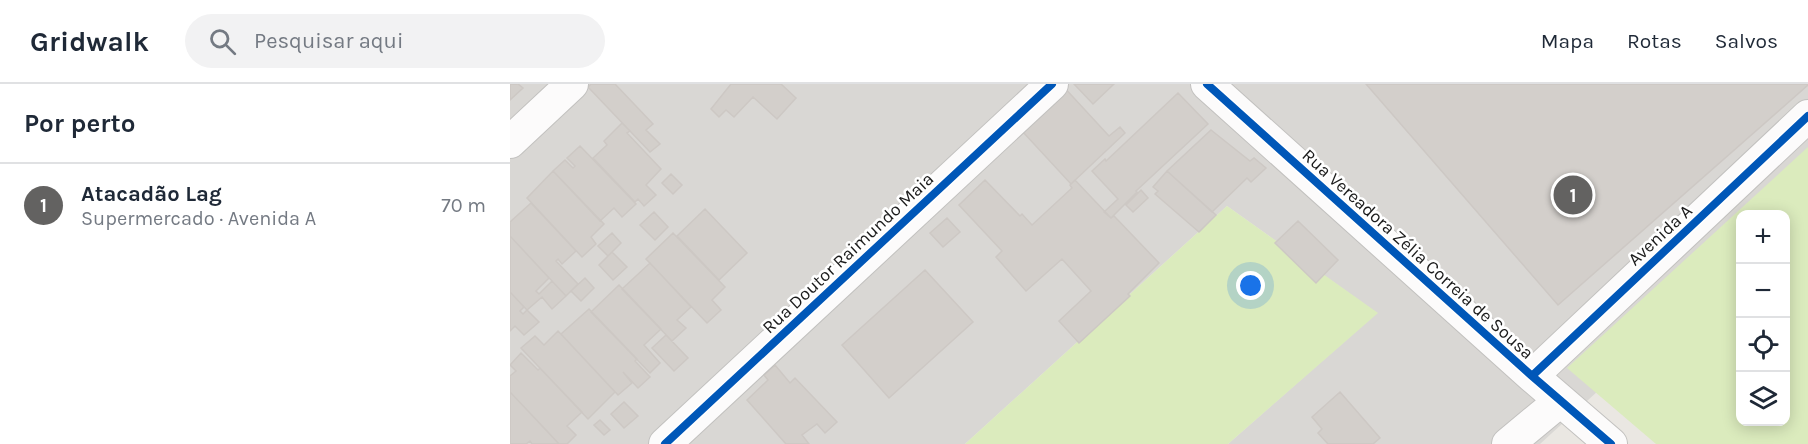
<!DOCTYPE html>
<html lang="pt">
<head>
<meta charset="utf-8">
<style>
	:root { --surface:#fff; --page:#f2f2f3; --text:#1f2937; --muted:#747a83; --line:#e0e1e3; --accent:#636261 }
	body { margin:0; font-family:Karla,sans-serif; background:var(--page); color:var(--text) }
	.controls { position:absolute; right:18px; bottom:18px; display:grid; overflow:hidden; border-radius:12px; box-shadow:0 3px 15px #0003 }
	.controls button { width:54px; height:54px; display:grid; place-items:center; padding:0; border:0; border-bottom:2px solid var(--line); background:var(--surface); color:var(--text); font:30px sans-serif }
	.you { position:absolute; left:741px; top:202px; width:21px; height:21px; margin:-15px; border:4px solid #fff; border-radius:50%; background:#1a73e8; box-shadow:0 0 0 9px #1a73e833 }
	.badge { display:grid; place-items:center; width:39px; height:39px; border-radius:50%; background:var(--accent); color:#fff; font-size:20px; font-weight:700 }
	.pin { position:absolute; translate:-50% -50%; border:3px solid #fff; box-shadow:0 2px 6px #0006 }
	.list { margin:0; padding:0; list-style:none }
	h2 { display:flex; justify-content:space-between; align-items:center; height:78px; margin:0; padding:0 24px; font-size:26px }
	h2 small { font-size:20px; font-weight:400; color:var(--muted) }
	.list li { display:grid; grid-template-columns:39px 1fr auto; gap:18px; align-items:center; box-sizing:border-box; height:84px; padding:0 24px; border-top:2px solid var(--line) }
	.list b { display:block; font-size:22px; white-space:nowrap }
	.list p { margin:0; font-size:20px; white-space:nowrap; color:var(--muted) }
	.list em { font-size:20px; font-style:normal; color:var(--muted) }
	.icon { flex:none; width:33px; height:33px; fill:none; stroke:currentColor; stroke-width:2; stroke-linecap:round; stroke-linejoin:round }
	.map { position:relative; flex:none; width:1298px; height:360px; overflow:hidden }
	header { display:flex; align-items:center; gap:36px; box-sizing:border-box; height:84px; padding:0 30px; background:var(--surface); border-bottom:2px solid var(--line) }
	header strong { font-size:28px }
	nav { display:flex; gap:33px; margin-inline-start:auto; font-size:21px }
	.search { width:420px; height:54px; background:var(--page); display:flex; align-items:center; gap:15px; box-sizing:border-box; padding:0 21px; border-radius:33px; color:var(--muted); font-size:22px }
	main { display:flex }
	aside { flex:1; background:var(--surface) }
	.map>svg:first-child { display:block }
	.residential { fill:#d9d7d4 }
	.grass { fill:#dbebbd; fill-rule:evenodd }
	.building { fill:#d3cfcb; stroke:#cdc8c4; stroke-width:1.5 }
	.lines { fill:none; stroke-linecap:round; stroke-linejoin:round }
	.minor-casing { stroke:#c2c1bf; stroke-width:34 }
	.minor { stroke:#fcfbfb; stroke-width:32 }
	.cycleway-casing { stroke:#fff; stroke-width:11 }
	.cycleway { stroke:#0057b8; stroke-width:8 }
	.labels { text-anchor:middle; dominant-baseline:central; stroke-width:5; stroke-linejoin:round; paint-order:stroke }
	.street-label { font-size:18px; fill:#1b1b1b; stroke:#fff }
</style>
</head>
<body>
<header>
<strong>Gridwalk</strong>
<div class="search"><svg class="icon" aria-label="search" viewBox="0 0 24 24"><circle cx="10" cy="10" r="6"/><path d="M15 15l6 6"/></svg>Pesquisar aqui</div>
<nav><a>Mapa</a><a>Rotas</a><a>Salvos</a></nav>
</header>
<main>
<aside>
<h2>Por perto<small></small></h2>
<ul class="list">
<li><span class="badge">1</span><div><b>Atacadão Lag</b><p>Supermercado · Avenida A</p></div><em>70 m</em></li>
</ul>
</aside>
<div class="map">
<svg width="1298" height="360" viewBox="0 0 1298 360">
	<rect width="100%" height="100%" fill="#eae7e2"/>
	<path class="residential" d="M0,0h1298v115l-22,15h-46v47l-200,183h-312l149,-131 -150,-107 -262,238h-455z"/>
	<path class="grass" d="M1298,63v297h-152l-89,-76zM1276,130v208h-46v-208z
		M717,122l151,107 -150,131h-263z"/>
	<path class="building" d="M0,0h8l5,4 -13,12z
		M81,0h24l38,40 -7,6 14,14 -10,8 -62,-65z
		M221,0h50l15,14 -19,21 -24,-22 -19,20 -8,-7 -7,7 -8,-8z
		M551,0l48,52 11,-9 5,6 -54,51 -49,-53z
		M564,0h40l-21,20z
		M856,0h442v1l-250,220z
		M668,9l30,31 -72,67 1,1 -26,26 -7,-6 14,-13 -26,-28 13,-12 1,2z
		M112,39l8,8 -3,2 34,36 -15,16 10,10 -12,11 -6,-7 -3,3 -42,-44 14,-13 -3,-4z
		M701,46l39,31 4,-3 12,10 -15,14 -4,-4 -35,34 -45,-41z
		M70,62l56,58 -14,13 -8,-9 -14,13 -47,-50 12,-11 8,8 2,-2 -8,-8z
		M43,87l51,53 -13,13 5,7 -14,13 -55,-59z
		M657,87l49,44 -17,17 -44,-38 3,-3 -5,-4z
		M161,90l11,11 -9,9 -11,-11z
		M475,96l35,36 2,-2 10,11 40,-37 -2,-3 5,-5 36,38 3,-2 45,47 -31,31 2,2 -51,47 -20,-22 32,-30 -29,-32 -36,32 -30,-34 6,-6 -43,-46z
		M631,106l7,8 -15,14 -7,-7z
		M21,119l45,48 -14,13 -4,-5 -2,2 22,23 -12,12 -56,-60v-14z
		M195,125l42,44 -28,27 -42,-44z
		M144,128l14,15 -13,13 -15,-15z
		M437,134l13,14 -17,15 -13,-14z
		M788,137l40,39 -22,23 -41,-40z
		M102,149l9,10 -13,13 -10,-10z
		M163,149l52,54 -13,13 9,10 -14,13 -61,-64z
		M0,152l39,42 -13,13 3,3 13,-13 14,15 -14,13 -10,-12 -15,13 -17,-18z
		M102,168l15,15 -14,13 -14,-15z
		M140,179l41,44 -14,13 9,8 -14,13 -50,-52z
		M415,186l48,52 -84,76 -47,-53z
		M75,194l9,10 -13,13 -10,-10z
		M109,201l42,44 -17,16 16,18 -10,10 -59,-61z
		M0,208l14,15 -4,4 3,3 4,-4 12,12 -15,13 -9,-9 -5,5z
		M79,225l48,50 -2,2 15,16 -12,11 -15,-16 9,11 -14,12 -57,-61z
		M48,247l57,61 -27,27 -67,-71 14,-12 9,9z
		M156,251l22,23 -14,13 -22,-23z
		M11,269l17,17 2,-2 42,44 -15,14 9,9 -9,9h-8l-49,-52v-16l6,-5 -6,-6z
		M265,281l15,18 5,-5 42,44 -12,11 -8,-9 -11,8 -4,3 7,9h-23l-39,-44 21,-20 -4,-5z
		M0,308l37,39 12,13h-27l-2,-3 -4,3h-16z
		M830,308l40,46 -7,6h-45l-10,-11 4,-4 -10,-12z
		M114,318l14,14 -14,12 -13,-14z
		M90,336l10,10 -6,5 -10,-10z"/>
	<g class="lines">
		<g class="minor-casing">
			<path id="minor" d="M697,0l325,292 79,68
				M0,58l62,-58
				M1022,292l276,-260
				M155,360l387,-360
				M998,360l52,-43"/>
		</g>
		<use href="#minor" class="minor"/>
		<g class="cycleway-casing">
			<path id="cycleway" d="M697,0l325,292 79,68
				M1022,292l276,-260
				M155,360l387,-360"/>
		</g>
		<use href="#cycleway" class="cycleway"/>
	</g>
	<g class="labels">
		<g class="street-label">
			<text transform="translate(1150 151) rotate(-43)">Avenida A</text>
			<text transform="translate(338 169) rotate(-43)">Rua Doutor Raimundo Maia</text>
			<text transform="translate(908 170) rotate(42)">Rua Vereadora Zélia Correia de Sousa</text>
		</g>
	</g>
</svg>
<div class="controls">
<button>+</button>
<button>−</button>
<button><svg class="icon" aria-label="locate" viewBox="0 0 24 24"><circle cx="12" cy="12" r="6"/><path d="M12 2v4M12 18v4M2 12h4M18 12h4"/></svg></button>
<button><svg class="icon" aria-label="layers" viewBox="0 0 24 24"><path d="M12 4l9 5-9 5-9-5zM3 14l9 5 9-5"/></svg></button>
</div>
<div class="you"></div>
<div class="pin badge" style="left:1063px;top:111px">1</div>
</div>
</main>
</body>
</html>
